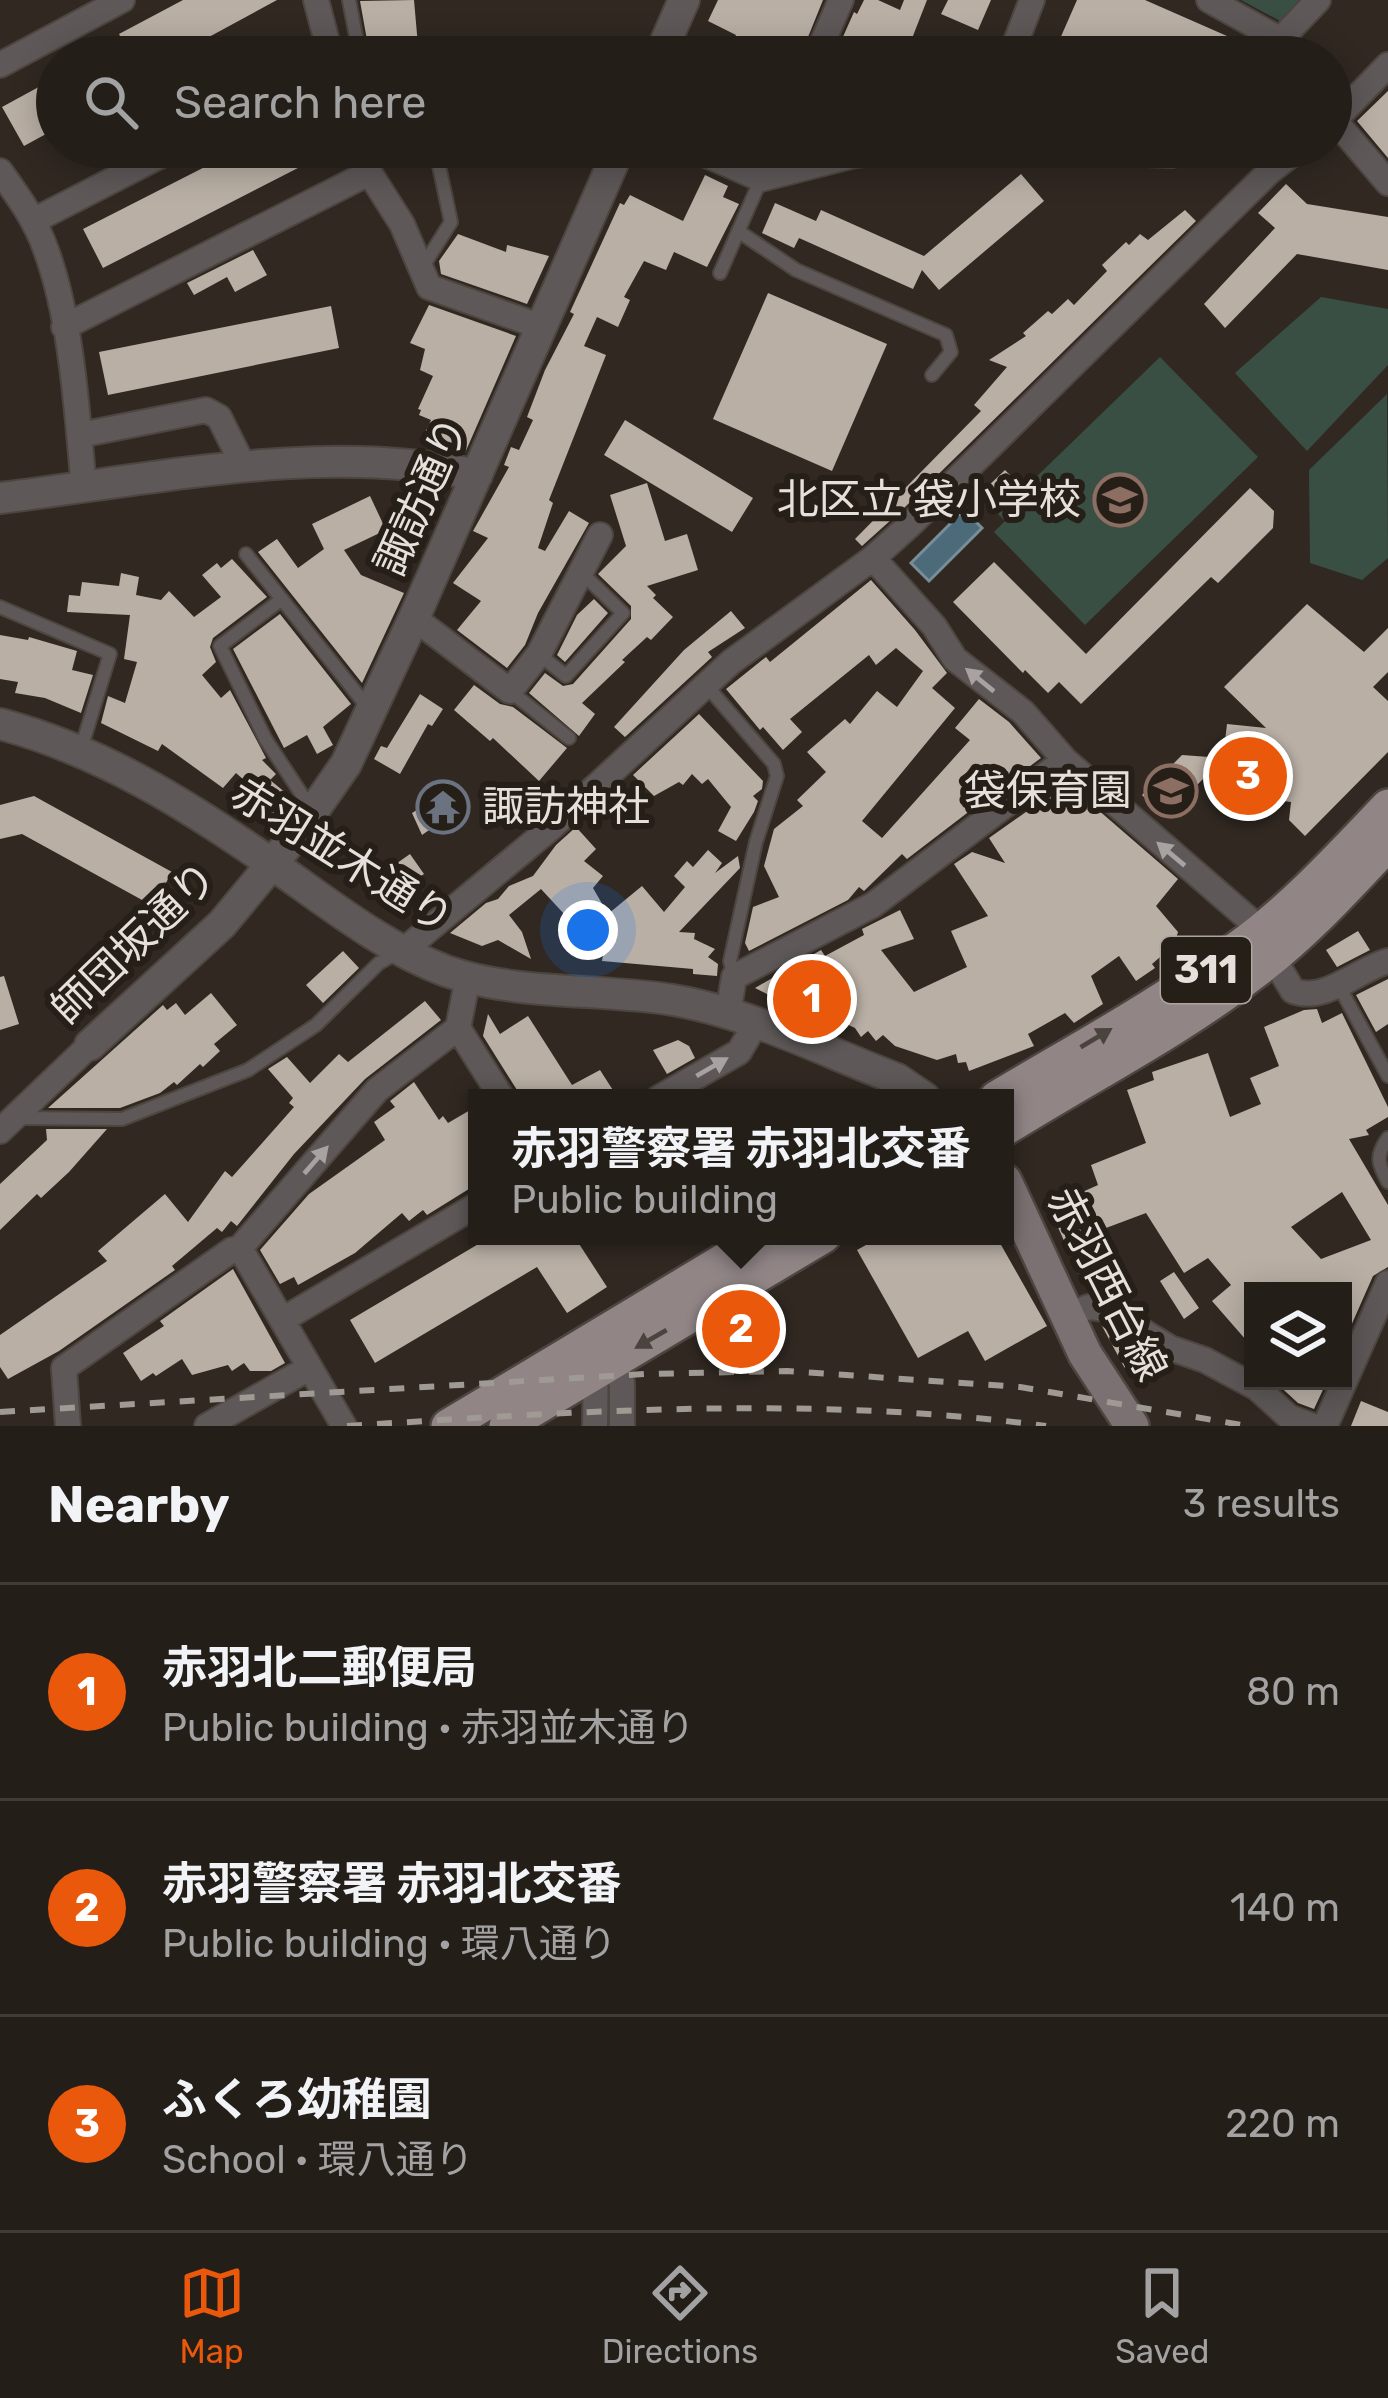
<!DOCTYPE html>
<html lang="en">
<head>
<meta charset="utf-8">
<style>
	:root { --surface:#241e19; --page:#2c2722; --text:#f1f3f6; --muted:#a3a2a2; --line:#413c38; --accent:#ea580c }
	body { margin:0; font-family:Rubik,"Noto Sans JP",sans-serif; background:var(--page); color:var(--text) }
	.controls { position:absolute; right:36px; bottom:36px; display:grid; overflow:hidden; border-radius:0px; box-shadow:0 6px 30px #0003 }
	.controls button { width:108px; height:108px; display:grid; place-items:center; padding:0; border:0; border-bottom:3px solid var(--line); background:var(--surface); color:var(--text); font:60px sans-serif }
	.you { position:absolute; left:588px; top:930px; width:42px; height:42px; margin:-30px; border:9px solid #fff; border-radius:50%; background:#1a73e8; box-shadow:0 0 0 18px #1a73e833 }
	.badge { display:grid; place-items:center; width:78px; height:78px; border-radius:50%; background:var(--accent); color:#fff; font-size:39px; font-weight:700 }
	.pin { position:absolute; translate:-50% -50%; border:6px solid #fff; box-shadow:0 3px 12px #0006 }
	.popup { position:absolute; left:468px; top:1089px; width:546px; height:156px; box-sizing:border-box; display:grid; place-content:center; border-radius:0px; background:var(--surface); filter:drop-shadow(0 3px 9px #0005); font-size:39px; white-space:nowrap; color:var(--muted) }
	.popup b { font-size:45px; color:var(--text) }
	.popup::after { content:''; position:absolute; left:50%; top:100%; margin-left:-24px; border:24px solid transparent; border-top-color:var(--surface) }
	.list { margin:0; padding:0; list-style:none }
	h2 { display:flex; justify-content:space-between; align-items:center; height:156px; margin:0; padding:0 48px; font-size:51px }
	h2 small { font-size:39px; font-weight:400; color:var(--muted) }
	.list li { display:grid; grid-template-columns:78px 1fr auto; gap:36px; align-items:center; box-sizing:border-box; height:216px; padding:0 48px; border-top:3px solid var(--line) }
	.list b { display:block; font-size:45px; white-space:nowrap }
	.list p { margin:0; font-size:39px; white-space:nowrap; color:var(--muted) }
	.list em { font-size:39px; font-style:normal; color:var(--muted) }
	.icon { flex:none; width:66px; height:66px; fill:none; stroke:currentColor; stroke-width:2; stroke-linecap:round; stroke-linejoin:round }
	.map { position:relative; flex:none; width:1388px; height:1426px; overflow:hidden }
	.search { position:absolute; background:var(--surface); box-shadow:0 6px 30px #0003; left:36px; right:36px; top:36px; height:132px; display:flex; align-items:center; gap:30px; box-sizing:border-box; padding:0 42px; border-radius:66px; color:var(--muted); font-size:45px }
	.sheet { height:804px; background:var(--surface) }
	nav { display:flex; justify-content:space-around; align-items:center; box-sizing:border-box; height:168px; border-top:3px solid var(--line); background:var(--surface); font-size:33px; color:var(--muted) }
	nav a { display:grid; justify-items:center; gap:6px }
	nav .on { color:var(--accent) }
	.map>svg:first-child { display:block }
	.green { fill:#3a4f44 }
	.water { fill:#4b6a7a; stroke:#798d97; stroke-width:3 }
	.building { fill:#b9afa5; fill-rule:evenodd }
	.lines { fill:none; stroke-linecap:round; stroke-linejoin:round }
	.service-casing { stroke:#4d453f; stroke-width:16 }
	.minor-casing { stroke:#4d453f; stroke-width:28 }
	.tertiary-casing { stroke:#4d453f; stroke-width:34 }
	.secondary-casing { stroke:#4d453f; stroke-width:38 }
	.primary-casing { stroke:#4d453f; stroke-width:38 }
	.service { stroke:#5e5858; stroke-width:12 }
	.minor { stroke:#5e5858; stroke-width:24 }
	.tertiary { stroke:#5e5858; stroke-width:30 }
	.secondary { stroke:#7b7172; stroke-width:33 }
	.primary { stroke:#918586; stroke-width:33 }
	.rail { stroke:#a09a94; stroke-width:6; stroke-dasharray:15 15; stroke-linecap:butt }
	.oneway { fill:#a8a3a0 }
	.oneway2 { fill:#4b433e }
	.labels { text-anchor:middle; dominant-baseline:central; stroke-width:12; stroke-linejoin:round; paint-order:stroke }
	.shield { fill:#261f17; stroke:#aca6a0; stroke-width:3 }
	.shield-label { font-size:39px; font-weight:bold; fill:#e5e0db }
	.street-label { font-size:42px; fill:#e5e0db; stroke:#261f17 }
	.poi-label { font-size:42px; fill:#e5e0db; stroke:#261f17; text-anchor:end }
</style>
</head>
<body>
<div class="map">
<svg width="1388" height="1426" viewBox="0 0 1388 1426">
	<rect width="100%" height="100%" fill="#302821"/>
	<path class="green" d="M1241,0h63l-22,22z
		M1321,297l67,12v56l-81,86 -72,-78z
		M1160,357l98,100 -173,168 -91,-93 11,-11 -7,-7z
		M1387,394l1,164 -26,22 -52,-17 -1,-93z"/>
	<path class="water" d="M964,510l18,18 -53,53 -18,-18z"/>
	<path class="building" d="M183,0h94l-105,57h-77l28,-15 -4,-8z
		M414,0l5,57h-49l-10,-56z
		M718,0h105l-23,57h-14l-18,-8 -4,8h-38l10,-22 -28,-14z
		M864,0h14l22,10 4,-10h23l-16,41 38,16h-115l20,-45 3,2z
		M948,0h43l-13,30 -37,-16z
		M1077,0h68l82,36 -10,21h-77l-28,-12 -6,12h-54z
		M57,77v51l-33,18 -22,-39z
		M1388,91v67l-31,-37z
		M244,147l93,1 -234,120 -20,-39z
		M1021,174l23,27 -105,89 -17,-20 -9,19 -114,-51 -5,10 -32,-15 13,-30 41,18 5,-11 103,46z
		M705,175l23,11 -5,11 16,7 -32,63 -33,-15 -8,18 -22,-9 -20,36 6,3 -12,27 -21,-10 -13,29 22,9 -57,145 4,3 -15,45 7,3 24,-40 20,12 -51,90 -13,32 -18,23 -50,-38 24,-29 -28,-18 35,-45 -15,-7 36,-64 -5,-2 7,-18 8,3 14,-30 -6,-3 18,-47 29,-56 -4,-2 50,-109 4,2 6,-10 53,26z
		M1286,184l21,20 81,13v53l-91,-16 -72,74 -21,-24 71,-76 -17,-15z
		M1185,210l11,11 -294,289 -40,36 -7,-7 126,-128 -7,-6 33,-38 -18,-7 37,-24 -3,-3 25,-22 4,3 16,-15 6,6 33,-34 -5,-6 24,-23 3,3 11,-11 8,6z
		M458,234l48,18 1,-7 42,11 -22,48 -86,-30 -2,-13z
		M253,250l14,25 -32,17 -8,-15 -33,18 -7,-12z
		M768,293l119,51 -55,127 -119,-52z
		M429,305l87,31 -51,117 -22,-3 -21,-11 9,-19 -12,-5 2,-5 -3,-1 15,-33 -13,-6 5,-21 -15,-6z
		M331,306l8,42 -231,47 -9,-43z
		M625,420l128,78 -21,34 -128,-77z
		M1005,470l15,15 -20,20 -16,-15z
		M647,483l18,58 22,-7 11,36 -51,16 9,9 -3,3 20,19 -22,23 -4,-3 -25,23 3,2 -43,41 13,11 -16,22 -50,-43 16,-20 18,13 10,-2 58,-65v-13l-33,-32 28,-28 -16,-51z
		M1250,488l24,23 -1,17 -55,55 -7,-6 -130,127 -22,-22 -11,11 -23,-23 -2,3 -70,-71 41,-40 92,92z
		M370,496l16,34 -42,20 17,25 43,18 -42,90 -104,-131 19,-13 21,29 26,-19 -12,-25z
		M232,559l35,38 -54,41 -3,9 6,15 -14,13 19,23 9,-8 36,68 -4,2 14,14 -6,6 22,18 -15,18 -13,5 -15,-14 11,-13 -24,-21 -13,15 -61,-44 -4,7 -57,-28 7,-27 17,7 12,-41 -13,-3 6,-44 -63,-3 2,-17 11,1 2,-14 37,4 2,-13 18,4 -3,18 25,5 8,-9 25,26 27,-20 -19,-22 15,-12 4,5z
		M871,580l44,50 32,43 -15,15 23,20 -93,113 20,17 88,-98 -15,-12 24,-29 30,23 32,36 -38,28 -4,-5 -28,29 -64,49 -5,-5 -38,37 -5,-4 -11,13 -99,51 -4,-8 8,-36 26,-10 -15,-31 10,-37 29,-23 -6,-6 29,-28 -19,-20 38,-33 5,5 27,-33 20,16 26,-36 -27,-23 -20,17 -7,-10 -79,64 12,13 -19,18 -20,-23 -3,3 -34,-41 40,-32 4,5z
		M594,599l14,14 -43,49 -8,-7 20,-40z
		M1307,604l57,48 24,-24v44l-15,15 15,14v51l-83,84 -16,-16 2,-18 -42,-5 -2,18 -23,-3 2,-16 -7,-1 4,-36 -49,49 -5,-5 -10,9 -17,-17 40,-40 41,3 4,-34 39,4 -42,-41z
		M731,611l14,17 -37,24 4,5 -87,80 -11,-10 70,-77z
		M280,614l71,90 -28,23 10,18 -16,9 -10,-19 -23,13 -51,-99z
		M0,635l28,5 1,-3 48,14 -5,19 21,5 -12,38 -36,-15 -30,-5 3,-11 -18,-3z
		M474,685l26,19 13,3 54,41 -28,33 -46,-43 -3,3 -36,-31z
		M420,694l23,15 -11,17 -4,-2 -28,50 -26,-15 7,-13 6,2z
		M699,714l64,67 -1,8 -9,7 5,5 -4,11 -18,29 -18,-10 13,-24 -23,-28 -6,5 -10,-10 -9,11 -4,-3 -25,14 -21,-21z
		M1067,783l111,96 -22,27 22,26 -4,13 -22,19 3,4 -19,13 -17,-25 -28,20 12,28 -29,19 -9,-10 -37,21 6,12 -65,25 -3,-9 -8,1 -2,-9 -19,6 -42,-14 -12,-11 -7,6 -8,-10 -7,6 -6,-9 -73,-34 -7,4 -20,-10 66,-38 4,6 39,-21 -2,-6 38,-19 14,29 -33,11 33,42 53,-25 -16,-36 37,-15 -34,-52 18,-12 33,11 -16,-25z
		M454,787l11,18 -43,30 -10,-22z
		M34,796l138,76 -19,34 -131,-72 -22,5v-34z
		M576,827l20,22 -12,12 19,15 -10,12 15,26 34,-28 22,26 21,-25 -11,-11 13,-15 6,6 15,-17 14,13 -7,10 23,-17 2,12 -61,64 16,1 -1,6 21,10 -7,8 10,7 -1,12 -24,-2v-5l-91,-8 3,-17 -16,8 -12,-24 -36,-39 -32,26 13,17 9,27 -33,-19 -16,6 -32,-13 36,-30 12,-4 11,-13 24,-10 23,-31z
		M410,854l14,20 -20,14 -14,-20z
		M1358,931l12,19 -33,17 -11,-17z
		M343,951l16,17 -36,35 -17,-18z
		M4,976l15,48 -19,6v-53z
		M1388,979v45l-12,8 -20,-37z
		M211,993l26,32 -23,19 6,7 -17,16 -3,-3 -23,21 -3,-3 -14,11 -40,15h-72l115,-103 4,5 9,-7 9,12z
		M425,1001l16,19 -76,59 -71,75 -57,72 -6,-5 -9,11 -5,-4 -45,38 3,4 -116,81 -51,28 -8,-12v-32l107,-74 -9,-10 67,-57 23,28 37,-51 7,6 62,-70 -5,-4 4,-5 -25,-29 19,-12 23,26 29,-29 9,8z
		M1317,1009l5,14 20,-10 46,94v10l-22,13 3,5 -20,4 39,66v62l-15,9 -30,68v-53h-90v57l-41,-47 19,-16 -23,-27 -24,15 -38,-60 -40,15 15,33 -17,21 -23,-3 -32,-72 49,-22 -7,-20 55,-22 -19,-53 27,-10 -2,-8 56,-19 22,64 31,-13 -11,-26 29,-12 -15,-39 40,-17zM1342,1192l29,48 -50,19 -30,-32z
		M488,1014l12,20 28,-18 44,69 28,-15 18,28h-96l-39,-62z
		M678,1040l11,6 6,12 -28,16 -14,-24z
		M414,1082l25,38 4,-4 5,7 29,-17v78l-50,31 -4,-5 -14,11 -7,-8 -47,40 -57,32 -4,-8 -14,7 -20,-34 49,-56 76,-54 -11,-18 21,-15 -5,-6z
		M46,1129h61l-38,43 -28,26 -4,-4 -37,36v-46l47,-44z
		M492,1236h82l33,51 -40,26 -30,-46 -162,96 -25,-43z
		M882,1236h114l51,90 -62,35 -17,-30 -50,27 -61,-108z
		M233,1269l52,94 -14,8h-21l-6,-8 -12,8 -4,-6 -36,10 -10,-16 -26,17 -3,-3 -12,8 -18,-28 41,-27 -4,-5z
		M1174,1272l25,36 -15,11 -24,-38z
		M748,1316l8,14 -17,10 -8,-13z
		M1102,1326l52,42 -8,11 -17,-3z
		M1274,1381h53l-13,28 -16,-6z
		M1361,1401l27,11v14h-37z"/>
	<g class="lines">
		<g class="service-casing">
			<path id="service" d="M349,0l11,57
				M738,231l58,39 150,65 5,17 -19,23
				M422,268l29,-46 -16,-75
				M720,273l41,-94
				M246,554l123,155
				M282,599l-62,47 46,94 44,67
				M0,607l110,47 -29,95
				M540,655l26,21 57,-63 -40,-39
				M706,685l68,79 3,12 -21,66 -26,119 4,15
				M510,691l59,47
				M1339,986l49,90
				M19,1118l103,1 126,-49 68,-45 63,-62 18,-10
				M1388,1138c-13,18 -10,26 0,44"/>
		</g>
		<g class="minor-casing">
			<path id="minor" d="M316,0l15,57
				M1209,0l72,40
				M816,57l25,-57
				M1010,57l22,-57
				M1264,57l54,-57
				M0,65l122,-65
				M1335,121l53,62
				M1331,124l57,-59
				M353,147l49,77 27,63 113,40
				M688,147l73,32 94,-24 50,-6 79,-1 188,7 7,-8
				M0,171c18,25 36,50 46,79 26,71 31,163 38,238
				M761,179l14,-32
				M33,221l144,-74
				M64,327l303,-153
				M80,435l126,-25 13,7 25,50
				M873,558l61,68 21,33 68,53 42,48 186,161 42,70c33,12 65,-22 95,-30
				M414,618l96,73 29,-37 61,-119
				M404,950l149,-124 178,-164 142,-104 40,-36 356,-350 32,-25
				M728,1014l6,-37 139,-72 192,-145
				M458,1028l44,70
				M659,1098l80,-46 16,-27
				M0,1131l90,-86
				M240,1248l104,178
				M1067,1315l22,-8 17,2 64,39 35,12 52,28 32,29 24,9
				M282,1320l195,-115
				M603,1351l19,32v43
				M68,1426l-4,-58 168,-118 8,-2 137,-158 81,-62 10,-51
				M207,1426l102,-58
				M595,1426l1,-67
				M1325,1426l63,-143"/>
		</g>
		<g class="tertiary-casing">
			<path id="tertiary" d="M659,57l25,-57
				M0,498c157,-19 320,-56 477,-23
				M0,724c102,27 189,82 275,142 53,37 109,82 171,105 71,25 153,17 227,29 74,12 153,52 224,79l28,19
				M90,1045l132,-121 78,-94 46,-66 68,-146 206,-471"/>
		</g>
		<g class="secondary-casing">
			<path id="secondary" d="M1005,1181l80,173 47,72"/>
		</g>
		<g class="primary-casing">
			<path id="primary" d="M996,1098c82,-49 167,-95 244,-152 55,-40 101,-91 148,-140
				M1005,1129c83,-52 172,-97 250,-157 49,-37 91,-83 133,-128
				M448,1426l316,-190
				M506,1426l318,-190"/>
		</g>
		<use href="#service" class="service"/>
		<use href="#minor" class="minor"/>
		<use href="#tertiary" class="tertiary"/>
		<use href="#secondary" class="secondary"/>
		<use href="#primary" class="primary"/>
		<path class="rail" d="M0,1412l645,-38 142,-3 233,16 228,39
			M347,1426c234,-15 467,-31 699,0"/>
	</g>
	<defs><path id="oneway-solid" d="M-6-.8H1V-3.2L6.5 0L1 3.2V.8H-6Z" transform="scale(3)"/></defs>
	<g class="oneway">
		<use href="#oneway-solid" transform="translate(980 680) rotate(-141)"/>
		<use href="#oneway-solid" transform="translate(1171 854) rotate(-140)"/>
		<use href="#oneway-solid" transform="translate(712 1067) rotate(-30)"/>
		<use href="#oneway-solid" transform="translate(316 1160) rotate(-49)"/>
	</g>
	<g class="oneway2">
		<use href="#oneway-solid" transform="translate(1096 1038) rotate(-31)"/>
		<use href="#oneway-solid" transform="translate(651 1339) rotate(150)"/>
	</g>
	<defs>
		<g id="school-ring" transform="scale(2.7)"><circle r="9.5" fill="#261f17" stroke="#8d6e63" stroke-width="1.5"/><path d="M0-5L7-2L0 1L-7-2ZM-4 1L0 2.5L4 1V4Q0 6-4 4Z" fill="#8d6e63"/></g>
		<g id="temple-ring" transform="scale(2.7)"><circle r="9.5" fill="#261f17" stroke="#6b7280" stroke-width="1.5"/><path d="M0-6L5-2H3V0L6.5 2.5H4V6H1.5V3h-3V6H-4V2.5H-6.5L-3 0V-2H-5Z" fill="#6b7280"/></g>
	</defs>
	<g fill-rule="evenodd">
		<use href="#school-ring" x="1120" y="500"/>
		<use href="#school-ring" x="1171" y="791"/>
		<use href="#temple-ring" x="443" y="807"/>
	</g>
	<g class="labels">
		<rect class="shield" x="1161" y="937" width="90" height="66" rx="9"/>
		<g class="shield-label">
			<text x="1206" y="970">311</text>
		</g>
		<g class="street-label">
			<text transform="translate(422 496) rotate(-66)">諏訪通り</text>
			<text transform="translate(342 856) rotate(32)">赤羽並木通り</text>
			<text transform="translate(134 943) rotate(-44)">師団坂通り</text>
			<text transform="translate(1107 1284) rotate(63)">赤羽西台線</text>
		</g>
		<g class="poi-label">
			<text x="1081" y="500">北区立 袋小学校</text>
			<text x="1132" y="791">袋保育園</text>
			<text x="482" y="807" text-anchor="start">諏訪神社</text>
		</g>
	</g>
</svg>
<div class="controls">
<button><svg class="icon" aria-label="layers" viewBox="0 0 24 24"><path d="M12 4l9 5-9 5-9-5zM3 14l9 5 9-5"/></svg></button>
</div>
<div class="you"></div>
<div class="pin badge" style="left:812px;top:999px">1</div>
<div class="pin badge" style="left:741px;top:1329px">2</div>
<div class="popup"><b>赤羽警察署 赤羽北交番</b>Public building</div>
<div class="pin badge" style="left:1248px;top:776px">3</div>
<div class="search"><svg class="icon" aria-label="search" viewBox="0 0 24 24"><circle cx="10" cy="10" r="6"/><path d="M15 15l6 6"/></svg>Search here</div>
</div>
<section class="sheet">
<h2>Nearby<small>3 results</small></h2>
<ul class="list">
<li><span class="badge">1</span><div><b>赤羽北二郵便局</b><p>Public building · 赤羽並木通り</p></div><em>80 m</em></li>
<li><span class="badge">2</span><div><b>赤羽警察署 赤羽北交番</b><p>Public building · 環八通り</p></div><em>140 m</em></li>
<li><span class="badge">3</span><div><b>ふくろ幼稚園</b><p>School · 環八通り</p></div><em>220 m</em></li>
</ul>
</section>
<nav>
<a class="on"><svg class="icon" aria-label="map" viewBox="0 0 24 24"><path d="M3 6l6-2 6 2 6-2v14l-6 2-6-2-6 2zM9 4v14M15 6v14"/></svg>Map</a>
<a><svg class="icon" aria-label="directions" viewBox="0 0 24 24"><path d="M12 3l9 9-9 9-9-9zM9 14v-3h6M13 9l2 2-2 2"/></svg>Directions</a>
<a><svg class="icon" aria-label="saved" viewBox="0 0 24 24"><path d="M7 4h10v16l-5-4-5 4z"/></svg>Saved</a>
</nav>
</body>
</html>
